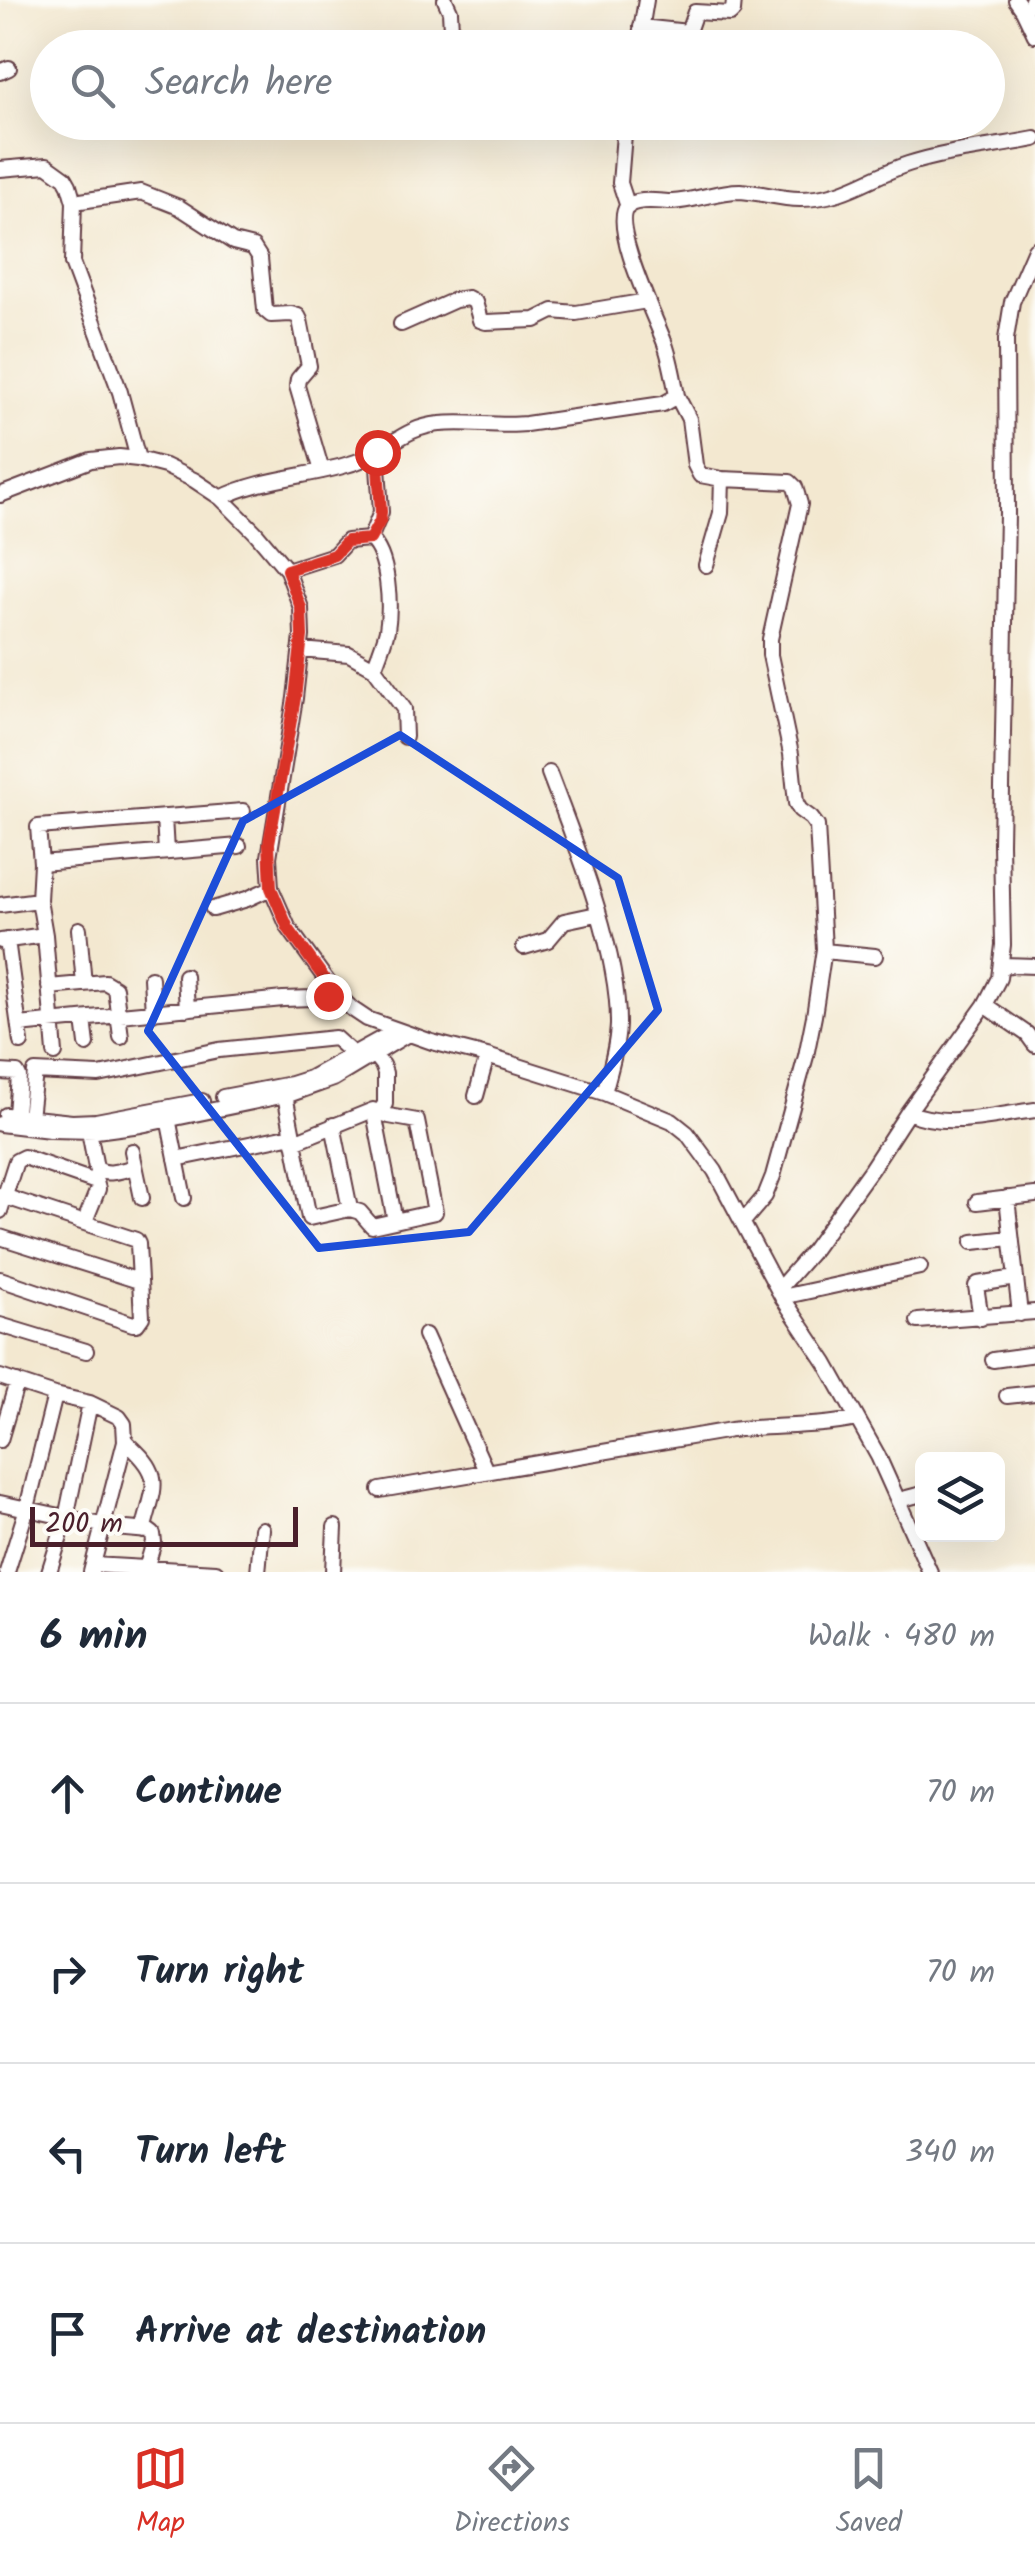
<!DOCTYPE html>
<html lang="en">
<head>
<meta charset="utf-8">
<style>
	:root { --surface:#fff; --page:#f2f2f3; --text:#1f2937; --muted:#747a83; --line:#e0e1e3; --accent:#d93025 }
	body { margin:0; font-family:Kalam,sans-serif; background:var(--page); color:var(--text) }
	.controls { position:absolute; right:30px; bottom:30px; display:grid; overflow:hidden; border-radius:15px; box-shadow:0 10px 40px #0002 }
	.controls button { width:90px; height:90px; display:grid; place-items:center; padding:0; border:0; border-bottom:2px solid var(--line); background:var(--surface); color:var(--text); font:50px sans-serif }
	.scale { position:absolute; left:30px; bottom:25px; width:268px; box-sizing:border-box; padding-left:10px; border:5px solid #4a1f2b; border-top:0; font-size:28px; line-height:35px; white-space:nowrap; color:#4a1f2b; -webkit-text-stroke:8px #fdfcf7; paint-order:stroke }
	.stop { position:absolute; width:30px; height:30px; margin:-22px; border:8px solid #d93025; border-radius:50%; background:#fff }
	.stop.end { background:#d93025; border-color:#fff; box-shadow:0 2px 10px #0008 }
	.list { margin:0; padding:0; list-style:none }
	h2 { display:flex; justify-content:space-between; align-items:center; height:130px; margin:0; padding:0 40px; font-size:42px }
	h2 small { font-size:32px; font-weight:400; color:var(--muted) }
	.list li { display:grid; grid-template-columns:65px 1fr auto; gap:30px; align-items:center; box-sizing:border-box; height:180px; padding:0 40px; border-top:2px solid var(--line) }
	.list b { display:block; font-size:38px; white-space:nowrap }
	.list em { font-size:32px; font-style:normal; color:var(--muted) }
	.icon { flex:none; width:55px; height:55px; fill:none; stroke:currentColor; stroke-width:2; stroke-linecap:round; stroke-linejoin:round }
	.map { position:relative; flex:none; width:1035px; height:1572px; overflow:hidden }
	.search { position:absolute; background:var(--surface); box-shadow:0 10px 40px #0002; left:30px; right:30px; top:30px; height:110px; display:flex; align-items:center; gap:25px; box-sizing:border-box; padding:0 35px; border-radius:55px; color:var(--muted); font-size:38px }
	.sheet { height:850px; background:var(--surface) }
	nav { display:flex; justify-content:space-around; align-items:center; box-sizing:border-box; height:140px; border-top:2px solid var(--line); background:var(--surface); font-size:28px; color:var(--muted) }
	nav a { display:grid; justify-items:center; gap:5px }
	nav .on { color:var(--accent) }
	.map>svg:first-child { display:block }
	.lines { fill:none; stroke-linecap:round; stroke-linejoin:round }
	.minor-casing { stroke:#633d44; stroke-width:18 }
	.minor { stroke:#fff; stroke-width:14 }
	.route { stroke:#d93025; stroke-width:12 }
	.marked { fill:none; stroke:#1d4ed8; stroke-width:8; stroke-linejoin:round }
</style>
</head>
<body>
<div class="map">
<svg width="1035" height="1572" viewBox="0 0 1035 1572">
	<rect width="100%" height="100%" fill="#fdfcf7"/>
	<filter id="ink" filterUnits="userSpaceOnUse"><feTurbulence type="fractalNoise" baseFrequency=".01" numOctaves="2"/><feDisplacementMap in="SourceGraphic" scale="20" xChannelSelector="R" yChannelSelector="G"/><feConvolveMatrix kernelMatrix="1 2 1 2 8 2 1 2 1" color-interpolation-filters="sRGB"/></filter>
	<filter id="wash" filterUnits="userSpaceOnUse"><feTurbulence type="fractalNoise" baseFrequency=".0048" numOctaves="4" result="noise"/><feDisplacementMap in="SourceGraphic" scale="40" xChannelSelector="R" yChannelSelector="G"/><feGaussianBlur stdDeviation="2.25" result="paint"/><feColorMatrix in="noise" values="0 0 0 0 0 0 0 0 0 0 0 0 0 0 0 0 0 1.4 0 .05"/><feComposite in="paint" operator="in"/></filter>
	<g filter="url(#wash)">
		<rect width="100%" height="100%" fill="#f3e8d0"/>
	</g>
	<g filter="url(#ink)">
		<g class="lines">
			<g class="minor-casing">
				<path id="minor" d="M445,0l5,11 2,37
					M1016,0l7,10 12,25
					M1032,0l3,5
					M641,27l47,5 7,-20 35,2 3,-3 1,-11
					M638,48l8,-48
					M0,72l9,-4
					M542,122l82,7
					M625,122l-5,61 8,24
					M421,127l5,-5
					M0,169l47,-4 18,13 4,7 5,17 -2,61 48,129 18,67
					M74,202l67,-10 38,15 54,35 20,5 7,11 5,52 6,5 20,-1 7,2 2,4 9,46 -11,13 -1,7 25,85
					M401,324l54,-24 13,-2 7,4 5,18 6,2 49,-2 18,-9 23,2 71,-12
					M677,396l12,23 6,46 5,10 22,4 68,3 5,5 5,17 -30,135v16l21,99 5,49 4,7 11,8 6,8 7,123 -10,67 -8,40 -33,120 -8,20 -22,26
					M0,495l91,-35 28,-3 19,2 27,7 29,14 27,18 34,34 32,38 14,38 1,28 -7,62 -26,159 2,31 17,39 47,65 17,17 15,10 65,23 55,14 117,37 68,28 15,12 28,38 67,126 44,66 52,93 52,116
					M221,498c42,-21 91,-21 135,-36 32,-11 47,-35 84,-38 29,-3 57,3 86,0l137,-20 14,-8c-3,-17 -6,-35 -12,-52 -8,-23 -55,-118 -38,-137 9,-10 33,-5 45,-5 23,-1 45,-11 68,-11 20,1 39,8 60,8 45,0 68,-22 108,-35 40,-13 85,-17 127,-25
					M370,539c19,16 21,67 17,91 -3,13 -8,25 -13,38
					M706,565l15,-52 1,-34
					M287,570l47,-15 13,-14 23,-2 11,-27 -4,-60
					M300,650l49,4 25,14 30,41 1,28
					M549,773c27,71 70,177 69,252 -1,23 -8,45 -14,68
					M164,817l2,35
					M41,863l198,-17
					M39,900l2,-37 -3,-36 205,-16
					M0,905l39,-5 6,35 10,118
					M213,909l34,-10 24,-11
					M79,929l5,55
					M7,940l14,102
					M1,941l44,-6
					M524,947l24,-7 16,-19 33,-7
					M824,951l51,5
					M1002,965l33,1
					M185,976l2,33
					M151,978l2,35
					M49,987l56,-5 10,6 6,49
					M985,1005l42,29 8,11
					M84,1020l3,24
					M19,1025l264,-26 30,-1 22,-6
					M371,1051l11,14 3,8v31l-10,14 20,103
					M0,1072l17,1 2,4 -4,48
					M285,1095l24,123 41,-9 10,3 12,14 63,-14 -18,-91 -28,-5 -16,-6 -79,32
					M476,1096l11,-40
					M223,1097l68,-13 19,-6 87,-48
					M908,1112c38,17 86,3 127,-2
					M6,1115l66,7 24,-1 106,-20
					M30,1118l5,-46 64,3 120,-25 116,-12 19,17
					M168,1118l16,80
					M0,1124l50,6 46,1 45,-6 150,-31 42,-15 75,-45
					M333,1125l17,84
					M89,1131l7,37c11,9 26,2 39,-1
					M132,1151l10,47
					M176,1159l117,-24
					M0,1195l136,45 2,4 4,73 -5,7h-4l-133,-45
					M1007,1198l13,116
					M977,1202l58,-7
					M0,1211l16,-50 8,-4 72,25 2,7 -13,32
					M0,1237l139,44
					M973,1242l38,-4
					M778,1290l35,-40 58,-81 37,-57 77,-107 14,-27 4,-33 -2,-102 6,-330 -1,-174 6,-37 23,-53
					M782,1297l138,-30
					M981,1318l-5,-32 2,-2 38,-6
					M918,1321l117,-9
					M0,1325l86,26
					M425,1335l61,136
					M993,1360l42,-6
					M0,1377l55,18 35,8 29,14 5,7 1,17 -34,131
					M1007,1396l28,-3
					M0,1440l17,-58
					M125,1441c40,35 30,42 18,90
					M380,1490l351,-60c42,-5 84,-2 126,-11
					M899,1500l23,-6
					M0,1503l115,25 34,3 4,3 1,8 -9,30
					M93,1565l123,7
					M7,1572l20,-64 28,-113
					M49,1572l17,-54 24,-115
					M258,1572l4,-43
					M333,1572l2,-45"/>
			</g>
			<use href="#minor" class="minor"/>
		</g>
	</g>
	<g class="lines" filter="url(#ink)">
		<path class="route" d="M328,996l6,-4 -46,-64 -17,-40 -2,-45 26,-145 7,-62 -1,-28 -14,-38 47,-15 13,-14 23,-2 10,-18 1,-9 -4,-60"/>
	</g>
	<path class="marked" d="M400,735l218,143 40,132 -189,222 -150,16 -171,-217 95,-210z"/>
</svg>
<div class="controls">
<button><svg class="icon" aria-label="layers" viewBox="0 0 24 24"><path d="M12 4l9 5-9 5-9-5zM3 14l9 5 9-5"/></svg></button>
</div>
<div class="scale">200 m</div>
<div class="stop" style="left:377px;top:452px"></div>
<div class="stop end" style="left:328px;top:996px"></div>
<div class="search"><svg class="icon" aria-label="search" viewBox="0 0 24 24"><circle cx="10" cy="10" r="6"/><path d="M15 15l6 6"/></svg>Search here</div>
</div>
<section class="sheet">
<h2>6 min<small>Walk · 480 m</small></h2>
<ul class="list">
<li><svg class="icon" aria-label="ahead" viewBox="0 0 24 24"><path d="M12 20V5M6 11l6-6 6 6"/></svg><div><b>Continue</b></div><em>70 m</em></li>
<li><svg class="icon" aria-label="right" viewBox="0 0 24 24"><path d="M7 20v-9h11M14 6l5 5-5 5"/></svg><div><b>Turn right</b></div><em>70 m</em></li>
<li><svg class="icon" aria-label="left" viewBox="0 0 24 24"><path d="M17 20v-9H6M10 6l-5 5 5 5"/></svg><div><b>Turn left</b></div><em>340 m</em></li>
<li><svg class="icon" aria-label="arrive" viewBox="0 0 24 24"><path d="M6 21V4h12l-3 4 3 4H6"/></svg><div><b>Arrive at destination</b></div></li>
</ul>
</section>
<nav>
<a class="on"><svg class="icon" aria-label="map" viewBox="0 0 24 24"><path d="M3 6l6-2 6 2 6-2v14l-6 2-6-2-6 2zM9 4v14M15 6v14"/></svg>Map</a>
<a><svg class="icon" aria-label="directions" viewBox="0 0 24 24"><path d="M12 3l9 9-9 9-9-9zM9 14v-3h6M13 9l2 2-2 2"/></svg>Directions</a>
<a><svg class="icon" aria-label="saved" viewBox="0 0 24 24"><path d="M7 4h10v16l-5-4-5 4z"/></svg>Saved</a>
</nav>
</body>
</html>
